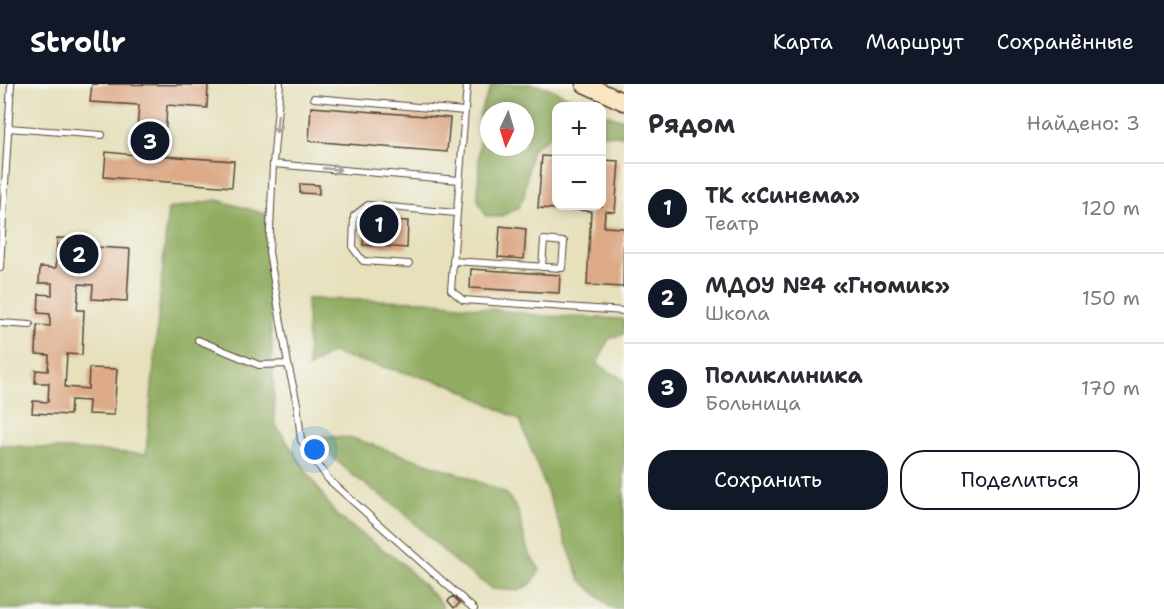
<!DOCTYPE html>
<html lang="ru">
<head>
<meta charset="utf-8">
<style>
	:root { --surface:#fff; --page:#f2f2f3; --text:#2b2b33; --muted:#7c7c81; --line:#e1e1e2; --accent:#111827 }
	body { margin:0; font-family:"Shantell Sans",sans-serif; background:var(--page); color:var(--text) }
	.controls { position:absolute; right:18px; top:18px; display:grid; overflow:hidden; border-radius:12px; box-shadow:0 3px 9px #0003 }
	.controls button { width:54px; height:54px; display:grid; place-items:center; padding:0; border:0; border-bottom:2px solid var(--line); background:var(--surface); color:var(--text); font:30px sans-serif }
	.compass { position:absolute; left:480px; top:18px; width:54px; height:54px; border-radius:50%; background:var(--surface); box-shadow:0 3px 9px #0003; rotate:184deg }
	.you { position:absolute; left:315px; top:366px; width:21px; height:21px; margin:-15px; border:4px solid #fff; border-radius:50%; background:#1a73e8; box-shadow:0 0 0 9px #1a73e833 }
	.badge { display:grid; place-items:center; width:39px; height:39px; border-radius:50%; background:var(--accent); color:#fff; font-size:20px; font-weight:700 }
	.pin { position:absolute; translate:-50% -50%; border:3px solid #fff; box-shadow:0 2px 6px #0006 }
	.list { margin:0; padding:0; list-style:none }
	h2 { display:flex; justify-content:space-between; align-items:center; height:78px; margin:0; padding:0 24px; font-size:26px }
	h2 small { font-size:20px; font-weight:400; color:var(--muted) }
	.list li { display:grid; grid-template-columns:39px 1fr auto; gap:18px; align-items:center; box-sizing:border-box; height:90px; padding:0 24px; border-top:2px solid var(--line) }
	.list b { display:block; font-size:22px; white-space:nowrap }
	.list p { margin:0; font-size:20px; white-space:nowrap; color:var(--muted) }
	.list em { font-size:20px; font-style:normal; color:var(--muted) }
	.actions { display:flex; gap:12px; padding:18px 24px }
	.actions a { flex:1; padding:14px 0; border:2px solid var(--accent); border-radius:24px; text-align:center; font-size:21px; color:var(--accent) }
	.actions .main { background:var(--accent); color:#fff }
	.map { position:relative; flex:none; width:624px; height:525px; overflow:hidden }
	header { display:flex; align-items:center; gap:36px; box-sizing:border-box; height:84px; padding:0 30px; background:var(--accent); color:#fff }
	header strong { font-size:28px }
	nav { display:flex; gap:33px; margin-inline-start:auto; font-size:21px }
	main { display:flex }
	aside { flex:1; background:var(--surface) }
	.map>svg:first-child { display:block }
	.forest { fill:#90ac60; stroke:#666b3f; stroke-width:1.5; fill-rule:evenodd }
	.building { fill:#da8 }
	.lines { fill:none; stroke-linecap:round; stroke-linejoin:round }
	.lane-casing { stroke:#554536; stroke-width:8 }
	.secondary-casing { stroke:#554536; stroke-width:19 }
	.lane { stroke:#fff; stroke-width:6 }
	.secondary { stroke:#fbe6c4; stroke-width:16 }
	.oneway { stroke:#a79f9a }
</style>
</head>
<body>
<header>
<strong>Strollr</strong>
<nav><a>Карта</a><a>Маршрут</a><a>Сохранённые</a></nav>
</header>
<main>
<div class="map">
<svg width="624" height="525" viewBox="0 0 624 525">
	<rect width="100%" height="100%" fill="#f6f6f2"/>
	<filter id="ink" filterUnits="userSpaceOnUse"><feTurbulence type="fractalNoise" baseFrequency=".0167" numOctaves="2"/><feDisplacementMap in="SourceGraphic" scale="12" xChannelSelector="R" yChannelSelector="G"/><feConvolveMatrix kernelMatrix="1 2 1 2 8 2 1 2 1" color-interpolation-filters="sRGB"/></filter>
	<filter id="wash" filterUnits="userSpaceOnUse"><feTurbulence type="fractalNoise" baseFrequency=".008" numOctaves="4" result="noise"/><feDisplacementMap in="SourceGraphic" scale="24" xChannelSelector="R" yChannelSelector="G"/><feGaussianBlur stdDeviation="1.35" result="paint"/><feColorMatrix in="noise" values="0 0 0 0 0 0 0 0 0 0 0 0 0 0 0 0 0 1.4 0 .05"/><feComposite in="paint" operator="in"/></filter>
	<g filter="url(#wash)">
		<rect width="100%" height="100%" fill="#e6e0bb"/>
		<path class="forest" d="M492,0h40l17,4 39,18h-32v30h-7l-18,14 -7,46 -6,12 -19,9 -13,-1 -8,-16 2,-87zM489,27h36v36h-36z
			M602,29l22,7v16l-22,-2z
			M217,116l49,14 9,210 61,91 67,49 39,40v5h-442v-164l146,9 22,-245z
			M307,215l120,2 117,15 80,3v15l-15,5 -12,25 27,16v229h-12l-32,-30 -60,-159 -68,-35 -122,-32 -22,15z
			M322,352l30,2 110,37 44,18 12,18 10,41 12,18 -8,13 -14,8 -26,-2 -38,-28 -53,-51 -47,-34 -34,-30z"/>
		<g id="blocks">
			<path class="building" d="M92,0l116,1 -1,23 -40,-3 -3,51 70,5 -2,26 -128,-10 2,-25 29,3 4,-50 -49,-3z
				M311,23l139,11 -3,34 -138,-11z
				M542,72l14,1v49h46v-46l17,1 -4,51 -10,-1 -1,16 20,1 -1,59 -36,-2 4,-74 -53,-3z
				M300,100l19,1v9l-19,-1z
				M365,135l43,2 -1,27 -44,-3z
				M500,142l26,3 -2,30 -26,-2z
				M57,154l26,1 -2,26 13,1 1,-19 35,2 -3,52 -35,-2 1,-14 -14,-1 -2,26h7l-2,45 -15,-1 -2,33 23,2 1,-21 28,1 -3,46 -26,-1 1,-13 -18,-1 -1,15 -38,-2 1,-12 15,1 1,-19h-14l1,-13 12,1 1,-16 -13,-1 1,-29 13,1v-12l-12,-1 1,-19 13,1v-12h-13l1,-16 16,1z
				M471,185l89,6 -1,18 -89,-5z
				M453,512l7,7 -6,5 -6,-7z"/>
		</g>
	</g>
	<g filter="url(#ink)">
		<use href="#blocks" fill-opacity="0" stroke="#554536" stroke-width="1.5"/>
		<g class="lines">
			<g class="lane-casing">
				<path id="lane" d="M280,0l-7,80 -4,88 19,112 9,40 4,36 27,39 146,130
					M467,0l-16,206 12,10 161,11
					M314,14l151,13
					M8,44l94,7
					M273,80l186,16
					M453,177l109,7 2,-26 -20,-2 -2,27
					M409,180l-46,-3 -10,-13 1,-32 14,-11 88,8
					M0,184l11,-184
					M0,239l30,2
					M198,256l61,25 29,-1"/>
			</g>
			<g class="secondary-casing">
				<path id="secondary" d="M584,0l40,18"/>
			</g>
			<use href="#lane" class="lane"/>
			<use href="#secondary" class="secondary"/>
		</g>
		<defs><path id="oneway-shaft" d="M-6 0H5M1.5-3L5.5 0L1.5 3" fill="none" stroke-width="1.6" stroke-linecap="round" stroke-linejoin="round" transform="scale(1.5)"/></defs>
		<g class="oneway">
			<use href="#oneway-shaft" transform="translate(277 40) rotate(95)"/>
			<use href="#oneway-shaft" transform="translate(332 85) rotate(5)"/>
		</g>
	</g>
</svg>
<div class="controls">
<button>+</button>
<button>−</button>
</div>
<svg class="compass" viewBox="-18 -18 36 36"><path d="M0-13l5 13h-10z" fill="#e53935"/><path d="M0 13l5-13h-10z" fill="#7c7c81"/></svg>
<div class="you"></div>
<div class="pin badge" style="left:379px;top:140px">1</div>
<div class="pin badge" style="left:79px;top:170px">2</div>
<div class="pin badge" style="left:150px;top:57px">3</div>
</div>
<aside>
<h2>Рядом<small>Найдено: 3</small></h2>
<ul class="list">
<li><span class="badge">1</span><div><b>ТК «Синема»</b><p>Театр</p></div><em>120 m</em></li>
<li><span class="badge">2</span><div><b>МДОУ №4 «Гномик»</b><p>Школа</p></div><em>150 m</em></li>
<li><span class="badge">3</span><div><b>Поликлиника</b><p>Больница</p></div><em>170 m</em></li>
</ul>
<div class="actions"><a class="main">Сохранить</a><a>Поделиться</a></div>
</aside>
</main>
</body>
</html>
